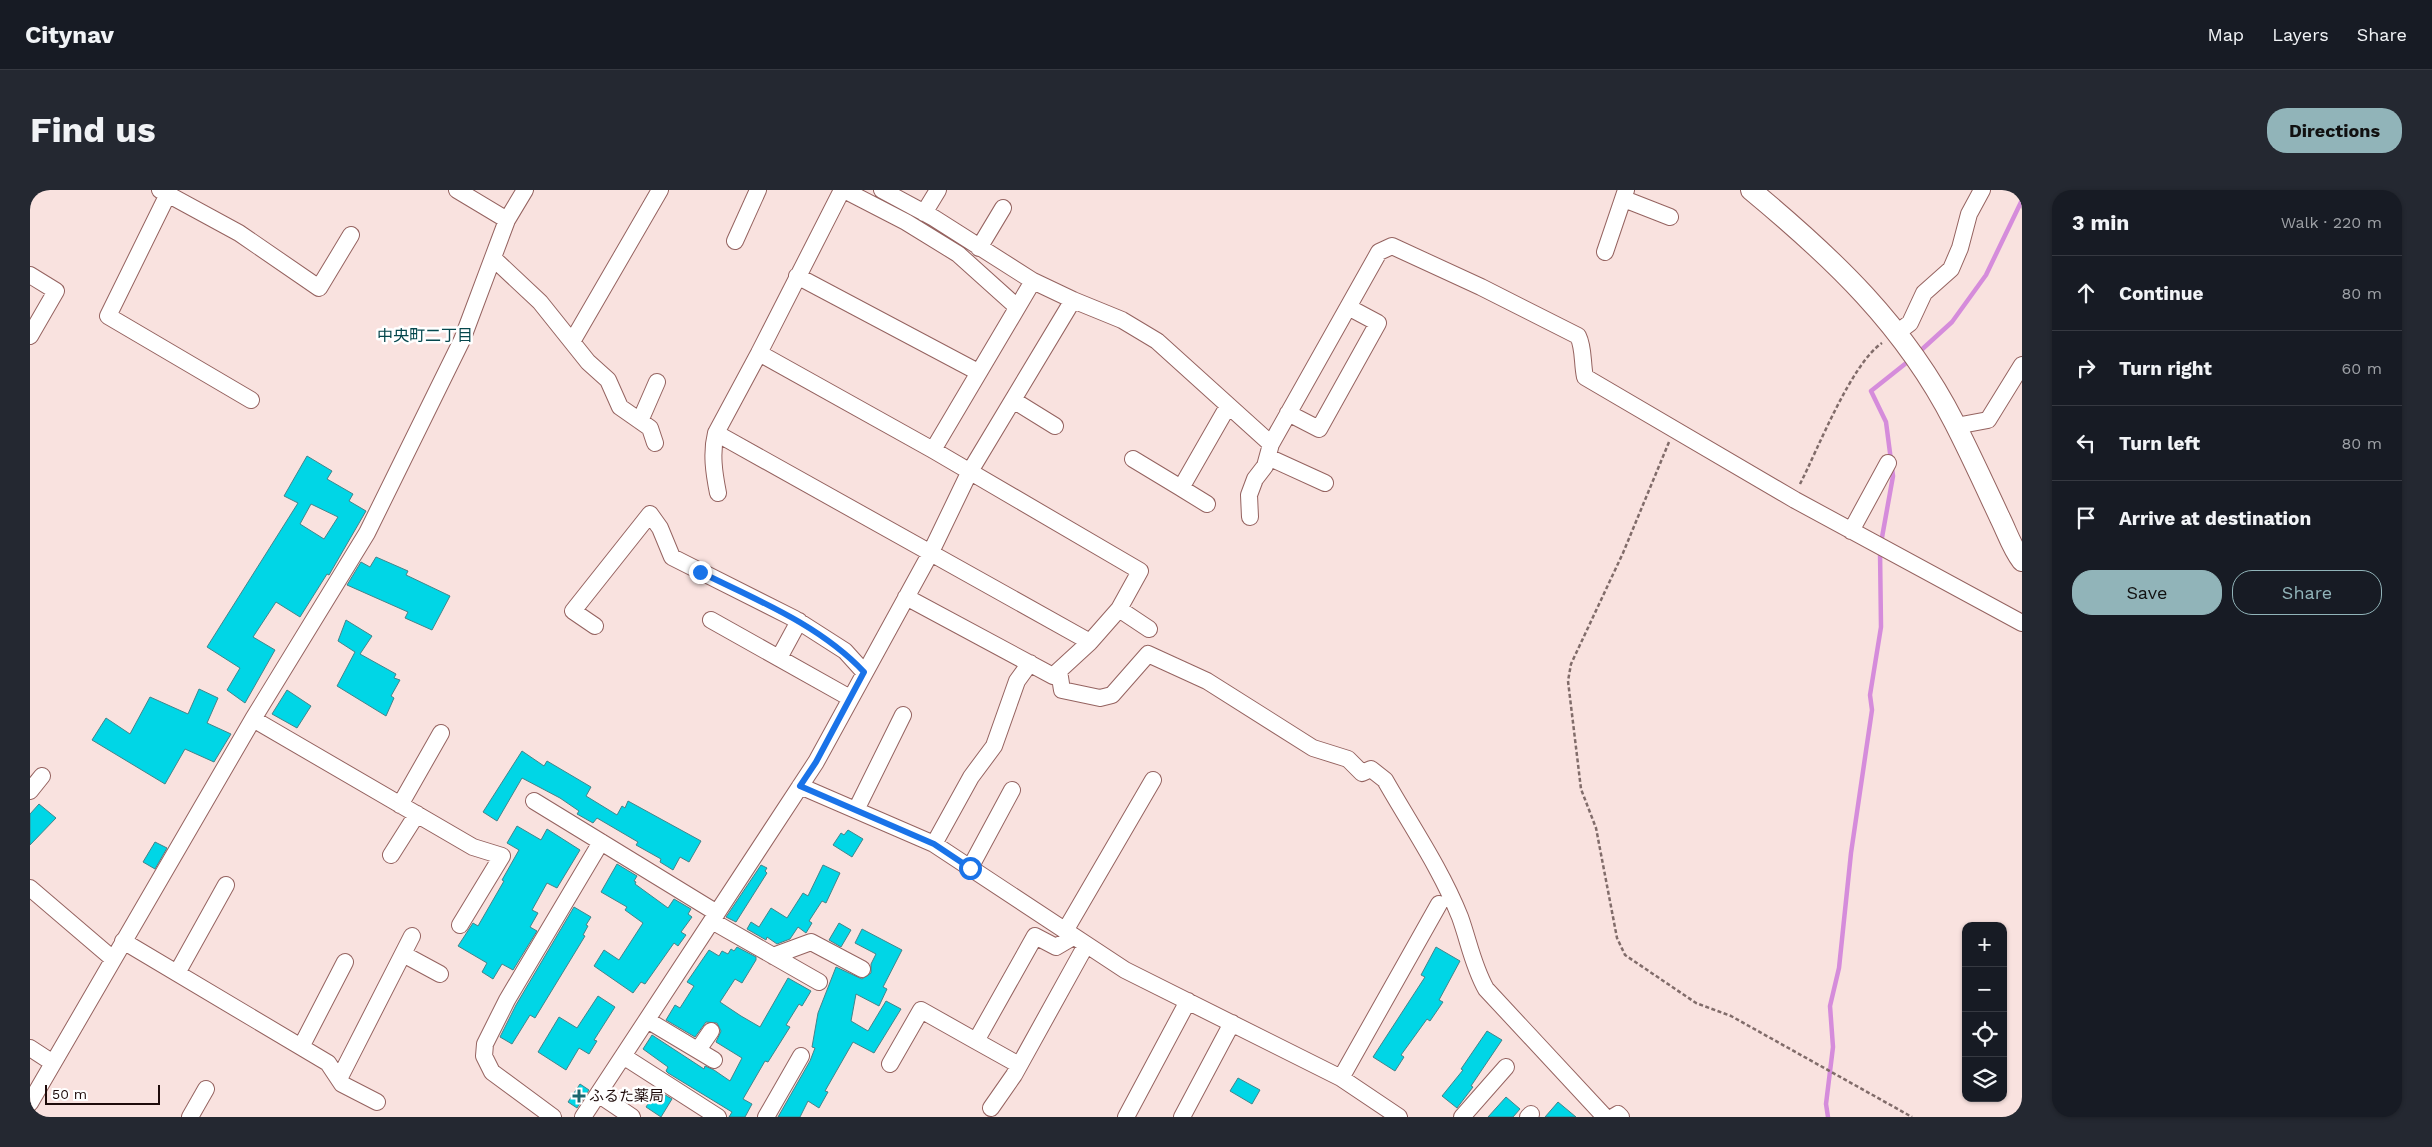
<!DOCTYPE html>
<html lang="en">
<head>
<meta charset="utf-8">
<style>
	:root { --surface:#171b24; --page:#242831; --text:#f1f3f6; --muted:#9ea1a6; --line:#363941; --accent:#91b4b9 }
	body { margin:0; font-family:"Work Sans","Noto Sans JP",sans-serif; background:var(--page); color:var(--text) }
	.controls { position:absolute; right:15px; bottom:15px; display:grid; overflow:hidden; border-radius:10px; box-shadow:0 1px 4px #0004 }
	.controls button { width:45px; height:45px; display:grid; place-items:center; padding:0; border:0; border-bottom:1px solid var(--line); background:var(--surface); color:var(--text); font:25px sans-serif }
	.scale { position:absolute; left:15px; bottom:12px; width:115px; box-sizing:border-box; padding-left:5px; border:2px solid #1e0b0a; border-top:0; font-size:14px; line-height:18px; white-space:nowrap; color:#1e0b0a; -webkit-text-stroke:4px #fff; paint-order:stroke }
	.stop { position:absolute; width:15px; height:15px; margin:-11px; border:4px solid #1a73e8; border-radius:50%; background:#fff }
	.stop.end { background:#1a73e8; border-color:#fff; box-shadow:0 1px 5px #0008 }
	.list { margin:0; padding:0; list-style:none }
	h2 { display:flex; justify-content:space-between; align-items:center; height:65px; margin:0; padding:0 20px; font-size:21px }
	h2 small { font-size:16px; font-weight:400; color:var(--muted) }
	.list li { display:grid; grid-template-columns:32px 1fr auto; gap:15px; align-items:center; box-sizing:border-box; height:75px; padding:0 20px; border-top:1px solid var(--line) }
	.list b { display:block; font-size:19px; white-space:nowrap }
	.list em { font-size:16px; font-style:normal; color:var(--muted) }
	.actions { display:flex; gap:10px; padding:15px 20px }
	.actions a { flex:1; padding:11px 0; border:1px solid var(--accent); border-radius:20px; text-align:center; font-size:18px; color:var(--accent) }
	.actions .main { background:var(--accent); color:#111 }
	.icon { flex:none; width:28px; height:28px; fill:none; stroke:currentColor; stroke-width:2; stroke-linecap:round; stroke-linejoin:round }
	.map { position:relative; flex:none; width:1992px; height:927px; overflow:hidden; border-radius:20px }
	header { display:flex; align-items:center; gap:30px; box-sizing:border-box; height:70px; padding:0 25px; background:var(--surface); border-bottom:1px solid var(--line) }
	header strong { font-size:24px }
	nav { display:flex; gap:28px; margin-inline-start:auto; font-size:18px }
	.intro { display:flex; align-items:center; justify-content:space-between; box-sizing:border-box; height:120px; padding:0 30px }
	h1 { margin:0; font-size:35px }
	.button { padding:12px 22px; border-radius:20px; background:var(--accent); color:#111; font-size:18px; font-weight:700 }
	main { display:flex; gap:30px; padding:0 30px }
	aside { flex:1; background:var(--surface); border-radius:20px; box-shadow:0 1px 4px #0004 }
	.map>svg:first-child { display:block }
	.lines { fill:none; stroke-linecap:round; stroke-linejoin:round }
	.stream { stroke:#d58cdb; stroke-width:4.5 }
	.building { fill:#00d6e6; stroke:#44848a; fill-rule:evenodd }
	.minor-casing { stroke:#956360; stroke-width:18 }
	.tertiary-casing { stroke:#956360; stroke-width:22 }
	.path { stroke:#816c6a; stroke-width:2.5; stroke-dasharray:4 2.5; stroke-linecap:butt }
	.minor { stroke:#fff; stroke-width:16 }
	.tertiary { stroke:#fff; stroke-width:20 }
	.route { stroke:#1a73e8; stroke-width:6 }
	.poi-dot { fill:#1b676e; stroke:#fff; stroke-width:2 }
	.labels { text-anchor:middle; dominant-baseline:central; stroke-width:5; stroke-linejoin:round; paint-order:stroke }
	.poi-label { font-size:15px; fill:#1e0b0a; stroke:#fff; text-anchor:start }
	.neighbourhood-label { font-size:16px; fill:#05474d; stroke:#fff }
</style>
</head>
<body>
<header>
<strong>Citynav</strong>
<nav><a>Map</a><a>Layers</a><a>Share</a></nav>
</header>
<div class="intro"><h1>Find us</h1><a class="button">Directions</a></div>
<main>
<div class="map">
<svg width="1992" height="927" viewBox="0 0 1992 927">
	<rect width="100%" height="100%" fill="#f9e2df"/>
	<g class="lines">
		<path class="stream" d="M1888,163l34,-31 34,-47 36,-75
			M1851,353l12,-67 -7,-54 -15,-31 39,-31
			M1798,927l-2,-13 7,-57 -3,-41 9,-38 12,-115 21,-143 -2,-15 11,-68 -1,-77"/>
	</g>
	<path class="building" d="M277,266l25,15 -5,8 26,15 -4,7 17,10 -37,64 -2,-1 -27,43 -24,-15 -23,35 22,13 -30,53 -18,-13 13,-22 -33,-21 91,-144 -14,-7zM281,314l27,13 -14,22 -24,-15z
		M346,367l32,14 -2,4 44,21 -18,34 -27,-12 3,-6 -61,-27 14,-23 9,5z
		M316,430l26,16 -12,18 36,20 -2,4 6,2 -9,16 3,2 -8,18 -49,-30 18,-34 -17,-11z
		M169,499l19,9 -11,25 24,11 -17,28 -29,-13 -20,35 -73,-44 14,-22 24,16 20,-37 38,17z
		M257,500l24,16 -14,22 -25,-14z
		M492,561l22,15 3,-5 44,26 -5,9 31,19 5,-9 3,2 3,-7 73,40 -12,21 -9,-5 -7,13 -13,-8 1,-3 -25,-14 2,-3 -41,-24 -4,5 -16,-9 2,-3 -19,-13 -38,-20 -25,43 -14,-9z
		M9,614l17,14 -26,27v-31z
		M487,636l24,14 6,-11 33,21 -23,38 -10,-5 -15,27 6,3 -8,14 7,4 -24,39 -11,-6 -9,15 -11,-7 5,-9 -29,-17 15,-23 5,3 26,-45 -2,-1 17,-30 -12,-7z
		M818,640l15,9 -11,18 -19,-12 8,-12 3,2z
		M125,652l12,6 -12,21 -12,-7z
		M587,674l20,12 -3,5 2,1 -1,2 33,24 6,-9 17,10 -3,5 4,3 -11,15 5,3 -8,11 -4,-3 -29,41 -4,-2 -8,11 -39,-27 10,-16 15,10 24,-37 -18,-13 2,-3 -26,-15z
		M731,675l6,3 -2,3 2,2 -31,49 -10,-5z
		M793,675l17,8 -14,30 -4,-2 -13,20 3,2 -6,10 -8,-6 -8,12 -13,5 -10,-7 -1,3 -19,-11 4,-7 8,5 12,-19 16,10 16,-25 5,3z
		M544,717l17,10 -5,8 2,1 -5,9 2,1 -50,82 -5,-3 -18,29 -12,-7 16,-32z
		M809,733l12,7 -10,17 -12,-7z
		M832,739l40,21 -19,37 4,2 -8,17 -23,-12 -5,27 17,10 18,-30 15,8 -27,44 -21,-11 -28,49 3,1 -9,16 -11,-7 -8,16h-22l32,-56 5,-13 -3,-1 6,-34 18,-46 26,12 9,-6v-9l5,-10 -21,-11z
		M707,757l19,10v3l-14,23 -7,-4 -15,23 21,14 19,11 28,-49 23,13 -9,15 -3,-2 -13,21 4,2 -22,35 -3,-1 -22,38 9,5 -7,13h-16l3,-5 -64,-39 -2,-2 2,-4 -25,-18 9,-14 52,34 1,-3 9,4 16,11 12,-23 -26,-16 5,-11 -4,-8 -11,-1 -11,15 -29,-17 9,-15 5,3 14,-22 -7,-4 22,-32 10,6 3,-5 6,3 3,-5 3,2z
		M1406,757l24,14 -21,39 4,2 -13,19 -3,-2 -26,36 3,2 -9,14 -22,-14 52,-80 -4,-2z
		M568,806l17,11 -21,33 3,1 -8,13 -10,-6 -13,22 -28,-18 21,-35 18,11z
		M1457,841l15,9 -31,46 2,1 -16,21 -15,-12 21,-26 -2,-1z
		M1208,888l22,12 -8,14 -22,-13z
		M550,894l9,6 -12,18 -9,-6z
		M627,900l15,9 -11,18 -15,-10z
		M1476,907l14,12 -7,8h-25z
		M1528,912l18,15h-31z"/>
	<g class="lines">
		<g class="minor-casing">
			<path id="minor" d="M130,0l79,43 80,55 32,-53
				M427,0l50,30
				M812,0l-83,163 -43,80 374,209
				M814,0l62,32 52,32 59,53
				M852,0l52,28 99,63 40,19 49,20 35,21 114,103
				M138,4l-60,122 143,84
				M1594,9l46,18
				M894,23l14,-23
				M705,51l23,-51
				M949,58l24,-40
				M1575,62l21,-62
				M463,68l47,44 48,60 20,18 12,27 30,21 5,15
				M0,85l26,16 -26,45
				M767,86l181,96
				M1868,142l12,-9 14,-30 27,-24 9,-21 9,-34 13,-24
				M543,150l87,-150
				M729,163l174,97 207,121 -21,38 -29,33 -37,34 -147,-79
				M983,210l42,26
				M1258,223l31,16 59,-106 -30,-16
				M610,231l17,-39
				M1926,236l32,-6 34,-55
				M686,243c-5,20 -2,40 2,60
				M903,260l100,-169
				M1238,267l57,26
				M1103,269l48,29
				M1177,314l-26,-16 47,-82
				M1220,327l-1,-22 6,-16 10,-13 6,-22 108,-192 13,-6 89,41 97,49c6,12 4,27 7,41l210,123 227,123
				M1821,341l37,-68
				M1089,419l30,20
				M681,430l139,78
				M565,436l-22,-15 77,-97 10,14 12,29 123,62 50,32 19,21
				M749,468l20,-37
				M1029,481l3,19 38,8 12,-3 36,-41 59,27 106,67 35,11 14,14 9,-4 14,11c25,44 56,89 75,137 9,25 13,49 26,72l119,128
				M223,529l220,128 29,9 -42,69
				M770,596l134,58 191,126 216,108 58,39
				M0,601l12,-15
				M504,611l183,112
				M370,615l41,-72
				M826,620l47,-95
				M904,654l37,-67 23,-31 23,-65 13,-18
				M361,665l26,-41
				M940,678l42,-78
				M0,698l83,71
				M682,731l107,61
				M1035,741l88,-151
				M93,751l205,122 14,21 35,18
				M373,764l37,20
				M743,766l38,-14 51,27
				M147,783l49,-88
				M617,830l67,40
				M271,857l44,-85
				M0,858l23,15
				M668,860l13,-19
				M593,866l95,61
				M860,874l31,-54 55,31
				M989,875l-43,-24 59,-105 21,11 17,-10
				M1311,888l98,-174
				M309,889l73,-143
				M568,904l34,23
				M0,913l223,-384 114,-186 95,-193 45,-120 18,-30
				M961,918l23,-33 72,-130
				M160,927l16,-28
				M523,927l-61,-45 -8,-16 1,-12 22,-44 94,-158
				M553,927l233,-355 114,-208 39,-81 104,-173
				M736,927l35,-61
				M1096,927l62,-116
				M1152,927l50,-94
				M1432,927l44,-50
				M1498,927l3,-3
				M1583,927l5,-3 3,3"/>
		</g>
		<g class="tertiary-casing">
			<path id="tertiary" d="M1721,0c82,68 154,136 203,232 16,31 31,64 46,96 7,14 12,30 22,43"/>
		</g>
		<path class="path" d="M1639,252l-46,111 -52,111 -3,17 13,108 15,39 21,110 8,17 71,48 35,13 181,101
			M1770,294c18,-35 51,-120 82,-141"/>
		<use href="#minor" class="minor"/>
		<use href="#tertiary" class="tertiary"/>
	</g>
	<g class="lines">
		<path class="route" d="M670,382c57,28 120,53 164,100l-48,90 -16,24 134,58 36,24"/>
	</g>
	<path class="poi-dot" d="M546.5 898.5h5v5h5v5h-5v5h-5v-5h-5v-5h5z"/>
	<g class="labels">
		<g class="poi-label">
			<text x="559" y="906">ふるた薬局</text>
		</g>
		<g class="neighbourhood-label">
			<text x="395" y="145">中央町二丁目</text>
		</g>
	</g>
</svg>
<div class="controls">
<button>+</button>
<button>−</button>
<button><svg class="icon" aria-label="locate" viewBox="0 0 24 24"><circle cx="12" cy="12" r="6"/><path d="M12 2v4M12 18v4M2 12h4M18 12h4"/></svg></button>
<button><svg class="icon" aria-label="layers" viewBox="0 0 24 24"><path d="M12 4l9 5-9 5-9-5zM3 14l9 5 9-5"/></svg></button>
</div>
<div class="scale">50 m</div>
<div class="stop" style="left:940px;top:678px"></div>
<div class="stop end" style="left:670px;top:382px"></div>
</div>
<aside>
<h2>3 min<small>Walk · 220 m</small></h2>
<ul class="list">
<li><svg class="icon" aria-label="ahead" viewBox="0 0 24 24"><path d="M12 20V5M6 11l6-6 6 6"/></svg><div><b>Continue</b></div><em>80 m</em></li>
<li><svg class="icon" aria-label="right" viewBox="0 0 24 24"><path d="M7 20v-9h11M14 6l5 5-5 5"/></svg><div><b>Turn right</b></div><em>60 m</em></li>
<li><svg class="icon" aria-label="left" viewBox="0 0 24 24"><path d="M17 20v-9H6M10 6l-5 5 5 5"/></svg><div><b>Turn left</b></div><em>80 m</em></li>
<li><svg class="icon" aria-label="arrive" viewBox="0 0 24 24"><path d="M6 21V4h12l-3 4 3 4H6"/></svg><div><b>Arrive at destination</b></div></li>
</ul>
<div class="actions"><a class="main">Save</a><a>Share</a></div>
</aside>
</main>
</body>
</html>
